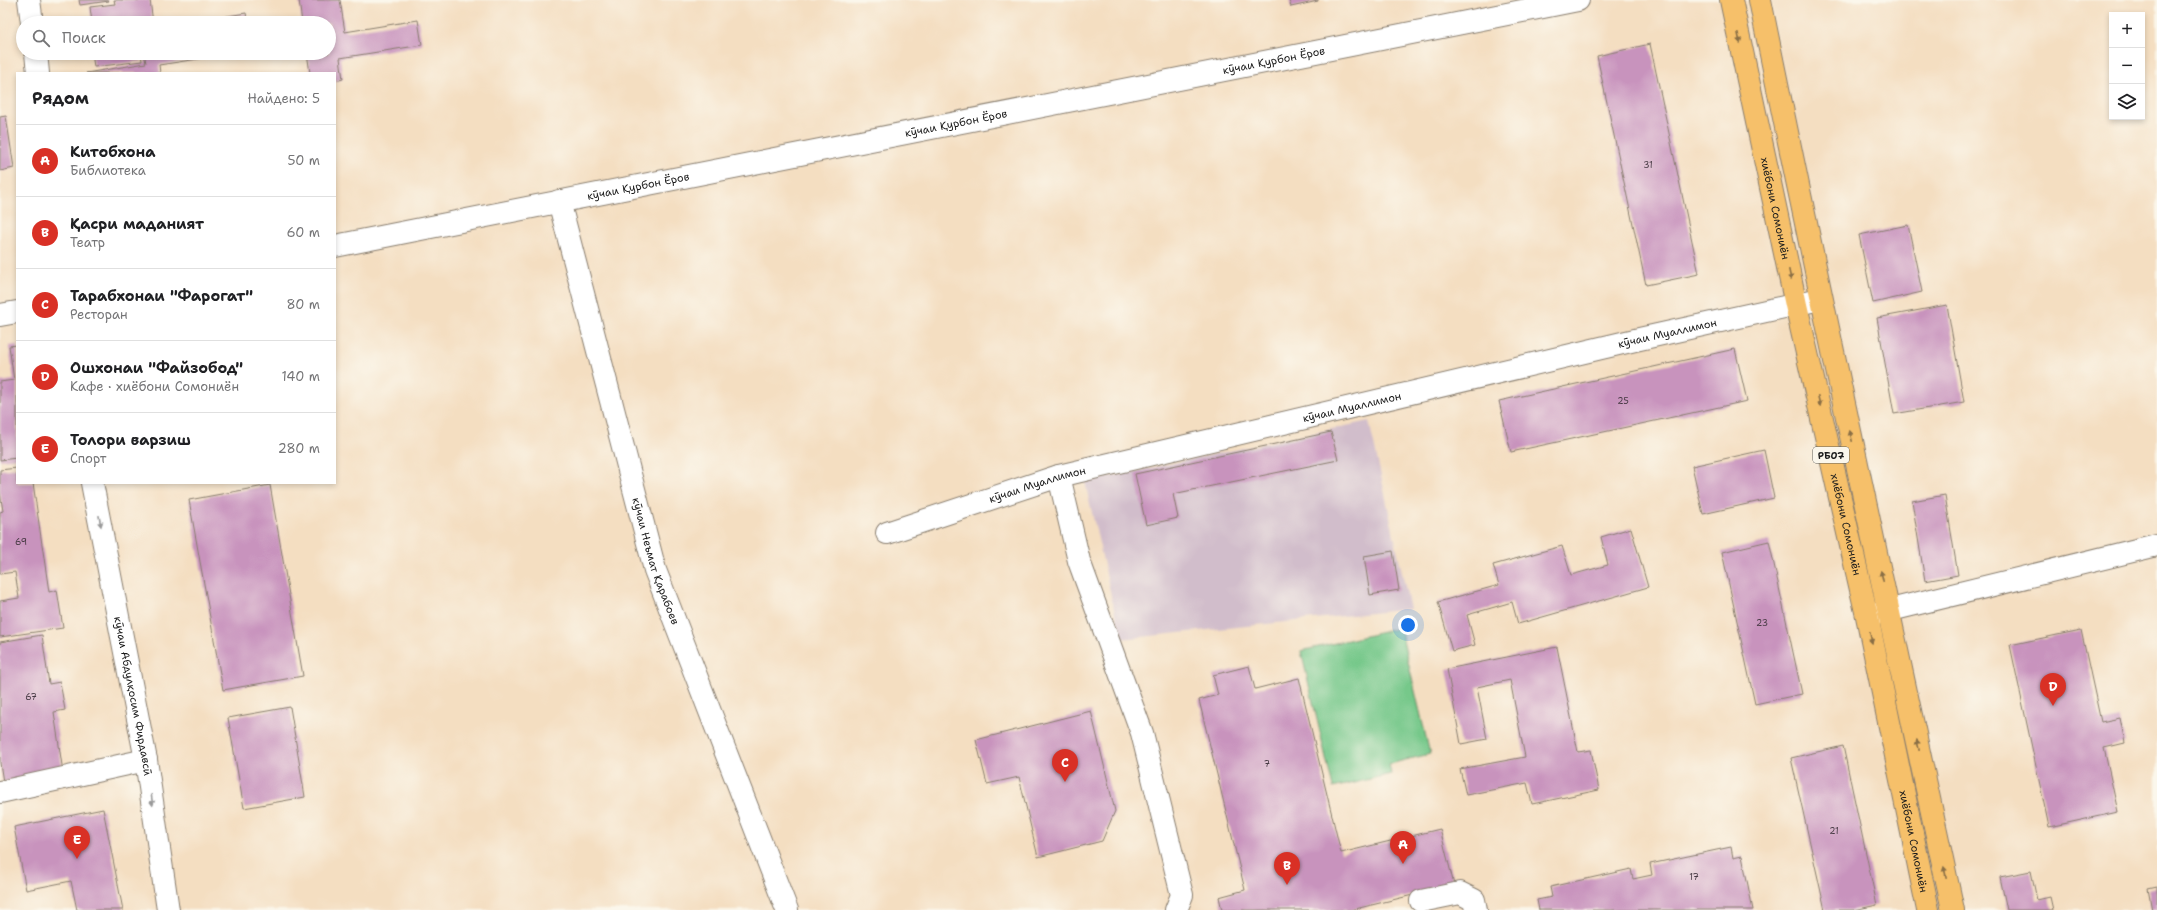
<!DOCTYPE html>
<html lang="ru">
<head>
<meta charset="utf-8">
<style>
	:root { --surface:#fff; --page:#f6f6f6; --text:#202124; --muted:#757577; --line:#e0e0e0; --accent:#d93025 }
	body { margin:0; font-family:"Shantell Sans",sans-serif; background:var(--page); color:var(--text) }
	.controls { position:absolute; right:12px; top:12px; display:grid; overflow:hidden; border-radius:0px; box-shadow:0 2px 6px #0003 }
	.controls button { width:36px; height:36px; display:grid; place-items:center; padding:0; border:0; border-bottom:1px solid var(--line); background:var(--surface); color:var(--text); font:20px sans-serif }
	.you { position:absolute; left:1408px; top:625px; width:14px; height:14px; margin:-10px; border:3px solid #fff; border-radius:50%; background:#1a73e8; box-shadow:0 0 0 6px #1a73e833 }
	.badge { display:grid; place-items:center; width:26px; height:26px; border-radius:50%; background:var(--accent); color:#fff; font-size:13px; font-weight:700 }
	.pin { position:absolute; translate:-50% -33px; filter:drop-shadow(0 1px 2px #0008) }
	.pin::after { content:''; position:absolute; top:21px; width:14px; height:12px; background:inherit; clip-path:polygon(0 0,100% 0,50% 100%) }
	.list { margin:0; padding:0; list-style:none }
	h2 { display:flex; justify-content:space-between; align-items:center; height:52px; margin:0; padding:0 16px; font-size:17px }
	h2 small { font-size:13px; font-weight:400; color:var(--muted) }
	.list li { display:grid; grid-template-columns:26px 1fr auto; gap:12px; align-items:center; box-sizing:border-box; height:72px; padding:0 16px; border-top:1px solid var(--line) }
	.list b { display:block; font-size:15px; white-space:nowrap }
	.list p { margin:0; font-size:13px; white-space:nowrap; color:var(--muted) }
	.list em { font-size:13px; font-style:normal; color:var(--muted) }
	.icon { flex:none; width:22px; height:22px; fill:none; stroke:currentColor; stroke-width:2; stroke-linecap:round; stroke-linejoin:round }
	.map { position:relative; flex:none; width:2157px; height:910px; overflow:hidden }
	.search { position:absolute; background:var(--surface); box-shadow:0 2px 6px #0003; left:16px; top:16px; width:320px; height:44px; display:flex; align-items:center; gap:10px; box-sizing:border-box; padding:0 14px; border-radius:22px; color:var(--muted); font-size:15px }
	.panel { position:absolute; background:var(--surface); box-shadow:0 2px 6px #0003; left:16px; top:72px; width:320px; height:412px; border-radius:0px }
	.map>svg:first-child { display:block }
	.industrial { fill:#d1bdcb }
	.green { fill:#76c88a; stroke:#497253 }
	.building { fill:#c893bd }
	.lines { fill:none; stroke-linecap:round; stroke-linejoin:round }
	.minor-casing { stroke:#887d6e; stroke-width:24 }
	.highway-casing { stroke:#887d6e; stroke-width:24 }
	.minor { stroke:#fff; stroke-width:22 }
	.highway { stroke:#f6c06b; stroke-width:22 }
	.oneway { fill:#896e44 }
	.oneway2 { fill:#999 }
	.labels { text-anchor:middle; dominant-baseline:central; stroke-width:3; stroke-linejoin:round; paint-order:stroke }
	.number-label { font-size:9px; fill:#473a44 }
	.shield { fill:#fbf7ec; stroke:#5f5e5a; stroke-width:1 }
	.shield-label { font-size:10px; font-weight:bold; fill:#1c1c1c }
	.street-label { font-size:11px; fill:#1c1c1c; stroke:#fbf7ec }
</style>
</head>
<body>
<div class="map">
<svg width="2157" height="910" viewBox="0 0 2157 910">
	<rect width="100%" height="100%" fill="#fbf7ec"/>
	<filter id="ink" filterUnits="userSpaceOnUse"><feTurbulence type="fractalNoise" baseFrequency=".025" numOctaves="2"/><feDisplacementMap in="SourceGraphic" scale="8" xChannelSelector="R" yChannelSelector="G"/><feConvolveMatrix kernelMatrix="1 2 1 2 8 2 1 2 1" color-interpolation-filters="sRGB"/></filter>
	<filter id="wash" filterUnits="userSpaceOnUse"><feTurbulence type="fractalNoise" baseFrequency=".012" numOctaves="4" result="noise"/><feDisplacementMap in="SourceGraphic" scale="16" xChannelSelector="R" yChannelSelector="G"/><feGaussianBlur stdDeviation="0.9" result="paint"/><feColorMatrix in="noise" values="0 0 0 0 0 0 0 0 0 0 0 0 0 0 0 0 0 1.4 0 .05"/><feComposite in="paint" operator="in"/></filter>
	<g filter="url(#wash)">
		<rect width="100%" height="100%" fill="#f4dec1"/>
		<path class="industrial" d="M1369,421l41,188 -289,30 -36,-157z"/>
		<path class="green" d="M1400,628l30,126 -41,10 2,10 -58,14 -32,-137z"/>
		<g id="blocks">
			<path class="building" d="M79,0h29l1,1 -29,4z
				M114,0h36l3,23h-61l-2,-16 25,-3z
				M299,0h41l5,32 73,-12 4,25 -82,13 3,21 -8,2v-8h-25l-3,-20h22v-30h-27z
				M1289,0h29v1l-27,6z
				M246,13l2,10h-57v-1z
				M1650,44l49,230 -53,11 -49,-229z
				M92,53h49l1,8 -48,6z
				M144,53h86v1l-71,11 1,8h-74l60,-10z
				M6,116l8,52 -14,3v-54z
				M1908,225l14,67 -49,11 -14,-68z
				M1947,305l17,97 -70,12 -17,-96z
				M17,345v113l-17,2v-78l14,-2 -5,-34z
				M1735,349l12,52 -236,51 -12,-51z
				M1331,432l7,28 -165,34 5,24 -32,7 -11,-51z
				M1764,450l10,48 -71,16 -11,-48z
				M17,468v15h16l16,109 8,-2 6,38 -63,9v-36l19,-3 -4,-26 -15,2v-62l3,-1 -3,-19v-22z
				M270,485l33,191 -80,14 -34,-190z
				M1945,495l13,80 -33,6 -13,-80z
				M1631,528l17,59 -130,37 -6,-22 -45,13 8,30 -23,6 -14,-49 61,-17 -6,-20 69,-19 9,29 37,-10 -7,-28z
				M1769,541l33,153 -47,10 -33,-152z
				M1393,551l6,39 -29,5 -6,-39z
				M2081,630l20,92 19,-4 5,25 -21,5 14,64 -69,15 -39,-182z
				M42,635l7,49 11,-2 5,28 -11,2 9,60 -60,10 -3,-19v-121z
				M1557,647l21,105 13,-2 8,40 -67,14 -5,-21 -61,12 -6,-26 65,-12 -15,-77 -33,7 10,52 -26,5 -14,-75z
				M1249,666l6,23 44,-11 42,175 99,-24 14,56 -103,25h-129l-3,-13 26,-7 -46,-190 19,-5 -5,-20z
				M290,707l15,90 -61,11 -16,-90z
				M1091,711l24,100 -13,30 -64,16 -19,-80 -32,7 -11,-44z
				M1843,746l34,159 -23,5h-29l-34,-152z
				M103,809l20,101h-46l-6,-29 -45,9 -12,-63z
				M1731,847l2,11 9,-2 11,54h-214l-2,-10 15,-3 -2,-10 81,-18 2,10 19,-4 -2,-11z
				M2031,871l6,29 13,-3 3,13h-46l-7,-33z
				M2157,887v23h-5l-4,-21z"/>
		</g>
	</g>
	<g filter="url(#ink)">
		<use href="#blocks" fill-opacity="0" stroke="#887d6e" stroke-width="1"/>
		<g class="lines">
			<g class="minor-casing">
				<g id="minor">
					<path d="M29,0l3,23"/>
					<path d="M36,53l2,20"/>
					<path id="s1" d="M559,201l96,369 132,340"/>
					<path id="s2" d="M335,246l1243,-246"/>
					<path d="M0,315l17,-3"/>
					<path d="M1059,476l20,85 63,172 40,162 -6,15"/>
					<path id="s3" d="M92,483l54,277 22,150"/>
					<path id="s4" d="M887,533l172,-57 576,-136 185,-41"/>
					<path d="M1870,615l287,-70"/>
					<path d="M0,792l146,-32"/>
					<path d="M1421,901l39,-8 14,7 2,10"/>
				</g>
			</g>
			<g class="highway-casing">
				<g id="highway">
					<path id="s5" d="M1731,0l65,305 71,311 61,294"/>
					<path d="M1760,0c61,304 128,607 193,910"/>
				</g>
			</g>
			<use href="#minor" class="minor"/>
			<use href="#highway" class="highway"/>
		</g>
		<defs><path id="oneway-solid" d="M-6-.8H1V-3.2L6.5 0L1 3.2V.8H-6Z"/></defs>
		<g class="oneway">
			<use href="#oneway-solid" transform="translate(1739 38) rotate(78)"/>
			<use href="#oneway-solid" transform="translate(1790 275) rotate(78)"/>
			<use href="#oneway-solid" transform="translate(1819 401) rotate(77)"/>
			<use href="#oneway-solid" transform="translate(1851 436) rotate(-103)"/>
			<use href="#oneway-solid" transform="translate(1882 576) rotate(-103)"/>
			<use href="#oneway-solid" transform="translate(1871 638) rotate(78)"/>
			<use href="#oneway-solid" transform="translate(1918 745) rotate(-102)"/>
			<use href="#oneway-solid" transform="translate(1945 872) rotate(-102)"/>
		</g>
		<g class="oneway2">
			<use href="#oneway-solid" transform="translate(100 521) rotate(79)"/>
			<use href="#oneway-solid" transform="translate(152 800) rotate(82)"/>
		</g>
	</g>
	<g class="labels">
		<g class="number-label">
			<text x="1648" y="165">31</text>
			<text x="1623" y="401">25</text>
			<text x="21" y="542">69</text>
			<text x="1762" y="623">23</text>
			<text x="31" y="697">67</text>
			<text x="1267" y="764">7</text>
			<text x="1834" y="831">21</text>
			<text x="1694" y="877">17</text>
		</g>
		<rect class="shield" x="1813" y="447" width="36" height="16" rx="3"/>
		<g class="shield-label">
			<text x="1831" y="455">РБ07</text>
		</g>
		<g class="street-label">
			<text stroke="none"><textPath href="#s2" startOffset="957">кӯчаи Қурбон Ёров</textPath></text>
			<text stroke="none"><textPath href="#s2" startOffset="633">кӯчаи Қурбон Ёров</textPath></text>
			<text stroke="none"><textPath href="#s2" startOffset="309">кӯчаи Қурбон Ёров</textPath></text>
			<text stroke="none"><textPath href="#s5" startOffset="213">хиёбони Сомониён</textPath></text>
			<text stroke="none"><textPath href="#s4" startOffset="806">кӯчаи Муаллимон</textPath></text>
			<text stroke="none"><textPath href="#s4" startOffset="482">кӯчаи Муаллимон</textPath></text>
			<text stroke="none"><textPath href="#s4" startOffset="158">кӯчаи Муаллимон</textPath></text>
			<text stroke="none"><textPath href="#s5" startOffset="537">хиёбони Сомониён</textPath></text>
			<text stroke="none"><textPath href="#s1" startOffset="373">кӯчаи Неъмат Қарабоев</textPath></text>
			<text stroke="none"><textPath href="#s3" startOffset="217">кӯчаи Абдулқосим Фирдавсӣ</textPath></text>
			<text stroke="none"><textPath href="#s5" startOffset="861">хиёбони Сомониён</textPath></text>
		</g>
	</g>
</svg>
<div class="controls">
<button>+</button>
<button>−</button>
<button><svg class="icon" aria-label="layers" viewBox="0 0 24 24"><path d="M12 4l9 5-9 5-9-5zM3 14l9 5 9-5"/></svg></button>
</div>
<div class="you"></div>
<div class="pin badge" style="left:1403px;top:864px">A</div>
<div class="pin badge" style="left:1287px;top:885px">B</div>
<div class="pin badge" style="left:1065px;top:782px">C</div>
<div class="pin badge" style="left:2053px;top:706px">D</div>
<div class="pin badge" style="left:77px;top:859px">E</div>
<div class="search"><svg class="icon" aria-label="search" viewBox="0 0 24 24"><circle cx="10" cy="10" r="6"/><path d="M15 15l6 6"/></svg>Поиск</div>
<section class="panel">
<h2>Рядом<small>Найдено: 5</small></h2>
<ul class="list">
<li><span class="badge">A</span><div><b>Китобхона</b><p>Библиотека</p></div><em>50 m</em></li>
<li><span class="badge">B</span><div><b>Қасри маданият</b><p>Театр</p></div><em>60 m</em></li>
<li><span class="badge">C</span><div><b>Тарабхонаи &quot;Фарогат&quot;</b><p>Ресторан</p></div><em>80 m</em></li>
<li><span class="badge">D</span><div><b>Ошхонаи &quot;Файзобод&quot;</b><p>Кафе · хиёбони Сомониён</p></div><em>140 m</em></li>
<li><span class="badge">E</span><div><b>Толори варзиш</b><p>Спорт</p></div><em>280 m</em></li>
</ul>
</section>
</div>
</body>
</html>
